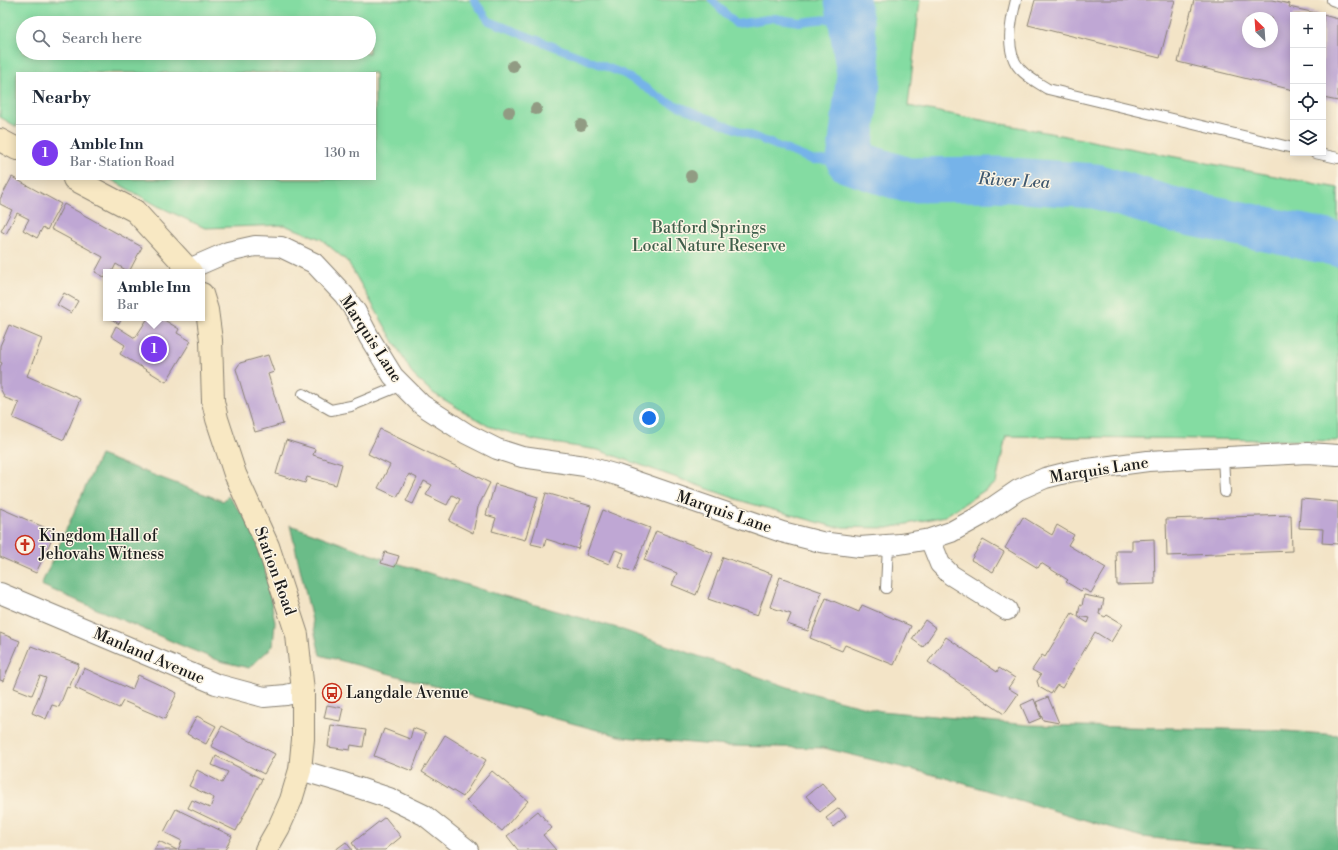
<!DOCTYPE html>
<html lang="en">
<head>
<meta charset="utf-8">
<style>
	:root { --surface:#fff; --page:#f2f2f3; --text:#1f2937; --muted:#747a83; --line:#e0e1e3; --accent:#7c3aed }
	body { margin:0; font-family:"Libre Bodoni",serif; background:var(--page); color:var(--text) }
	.controls { position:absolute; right:12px; top:12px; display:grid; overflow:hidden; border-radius:0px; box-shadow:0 2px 10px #0003 }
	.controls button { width:36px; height:36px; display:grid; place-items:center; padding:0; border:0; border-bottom:1px solid var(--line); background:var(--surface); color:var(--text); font:20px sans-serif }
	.compass { position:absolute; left:1242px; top:12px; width:36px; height:36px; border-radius:50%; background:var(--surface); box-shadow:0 2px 10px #0003; rotate:335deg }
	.you { position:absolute; left:649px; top:418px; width:14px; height:14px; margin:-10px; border:3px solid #fff; border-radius:50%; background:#1a73e8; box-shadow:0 0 0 6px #1a73e833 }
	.badge { display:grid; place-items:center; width:26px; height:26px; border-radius:50%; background:var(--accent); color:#fff; font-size:13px; font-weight:700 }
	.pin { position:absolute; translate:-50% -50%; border:2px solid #fff; box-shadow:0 1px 4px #0006 }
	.popup { position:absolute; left:103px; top:269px; width:102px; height:52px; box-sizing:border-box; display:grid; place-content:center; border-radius:0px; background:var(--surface); filter:drop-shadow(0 1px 3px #0005); font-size:13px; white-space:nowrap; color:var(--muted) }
	.popup b { font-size:15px; color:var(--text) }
	.popup::after { content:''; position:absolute; left:50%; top:100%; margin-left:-8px; border:8px solid transparent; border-top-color:var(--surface) }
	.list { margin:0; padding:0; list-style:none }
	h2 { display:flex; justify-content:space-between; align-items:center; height:52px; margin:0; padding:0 16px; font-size:17px }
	h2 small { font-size:13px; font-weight:400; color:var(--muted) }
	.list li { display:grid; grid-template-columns:26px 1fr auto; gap:12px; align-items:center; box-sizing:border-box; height:56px; padding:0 16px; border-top:1px solid var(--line) }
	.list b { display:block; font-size:15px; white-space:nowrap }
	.list p { margin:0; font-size:13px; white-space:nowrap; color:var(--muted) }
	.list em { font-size:13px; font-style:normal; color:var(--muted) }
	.icon { flex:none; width:22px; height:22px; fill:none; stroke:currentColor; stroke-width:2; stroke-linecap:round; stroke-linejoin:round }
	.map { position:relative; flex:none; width:1338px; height:850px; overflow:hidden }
	.search { position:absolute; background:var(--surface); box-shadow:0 2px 10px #0003; left:16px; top:16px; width:360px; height:44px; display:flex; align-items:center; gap:10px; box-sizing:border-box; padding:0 14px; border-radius:22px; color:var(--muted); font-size:15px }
	.panel { position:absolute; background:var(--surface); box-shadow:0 2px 10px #0003; left:16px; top:72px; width:360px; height:108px; border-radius:0px }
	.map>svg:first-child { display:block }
	.green { fill:#84dca2; stroke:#507c5f; fill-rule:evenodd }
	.forest { fill:#6bbc88; stroke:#446c52 }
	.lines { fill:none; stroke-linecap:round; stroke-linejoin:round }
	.stream { stroke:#76b3e9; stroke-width:8 }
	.river { stroke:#76b3e9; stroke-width:45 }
	.building { fill:#bfa7d4; fill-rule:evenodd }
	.lane-casing { stroke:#888072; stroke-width:12 }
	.street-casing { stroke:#888072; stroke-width:22 }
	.secondary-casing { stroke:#888072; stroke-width:24 }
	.lane { stroke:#fff; stroke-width:10 }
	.street { stroke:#fff; stroke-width:20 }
	.secondary { stroke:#f8e8c3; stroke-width:22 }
	.tree { fill:#919b83 }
	.labels { text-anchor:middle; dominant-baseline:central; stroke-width:3; stroke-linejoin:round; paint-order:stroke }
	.park-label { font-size:16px; fill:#405f4b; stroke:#fcf5e5 }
	.street-label { font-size:16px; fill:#1c1c1c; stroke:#fcf5e5 }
	.poi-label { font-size:16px; fill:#1c1c1c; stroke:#fcf5e5; text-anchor:start }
	.water-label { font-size:17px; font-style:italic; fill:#40586e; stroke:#fcf5e5 }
</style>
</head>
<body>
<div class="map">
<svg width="1338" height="850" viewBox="0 0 1338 850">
	<rect width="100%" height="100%" fill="#fcf5e5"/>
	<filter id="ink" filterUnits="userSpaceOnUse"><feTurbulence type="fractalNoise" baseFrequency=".025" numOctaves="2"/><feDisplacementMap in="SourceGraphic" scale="8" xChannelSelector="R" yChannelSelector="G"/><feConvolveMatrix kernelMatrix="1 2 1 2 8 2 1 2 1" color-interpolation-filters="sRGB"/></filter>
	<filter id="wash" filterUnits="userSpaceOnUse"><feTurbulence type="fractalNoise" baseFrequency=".012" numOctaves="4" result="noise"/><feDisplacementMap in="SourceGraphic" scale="16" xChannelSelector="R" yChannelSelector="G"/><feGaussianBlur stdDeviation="0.9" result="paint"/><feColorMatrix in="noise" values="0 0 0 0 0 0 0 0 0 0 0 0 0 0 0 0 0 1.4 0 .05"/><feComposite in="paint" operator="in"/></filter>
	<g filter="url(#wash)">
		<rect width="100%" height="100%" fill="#f3e4c7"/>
		<path class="green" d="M0,0h920l-12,106 430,82v253l-332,-5 -10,47 -51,33 -57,12 -53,-1 -90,-25 -147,-52 -64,-10 -46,-14 -55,-33 -20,-18 -65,-113 -27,-23 -37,-14 -79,3 -47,-22 -48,-27h265v-106h-358v54l-17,-10zM23,23h346v30h-346z"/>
		<path class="forest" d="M100,455l123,46 5,-5 26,33 7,19 14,74 -2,24 -24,22 -29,-7 -35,-14 -144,-62z
			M290,525l94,34 102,32 128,36 177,61 90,23 148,14 243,5 66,5v115h-64l-132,-13 -200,-60 -118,-29 -98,-2 -103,-9 -303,-82z"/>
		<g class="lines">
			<path class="stream" d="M474,0l15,21 135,53 42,27 146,59 37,1
				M712,0l24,24 38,-6 25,4 29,-3 23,3"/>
			<path class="river" d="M847,0l4,22 8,52 -10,87 58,19 89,-1 99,7 79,24 164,34"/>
		</g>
		<g id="blocks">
			<path class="building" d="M1035,0h140l-15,58 -132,-33z
				M1194,0h78l18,4 -1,3 31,7 -27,1v75l-115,-28zM1248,18h24v24h-24z
				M1323,15l15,4v82l-15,-3z
				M12,177l49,27 -14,26 -4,-3 -6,11 -14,-8 6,-11 -12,-6 -11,21 -5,-3 11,-21 -12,-6v-5z
				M64,204l78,43 -13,25 -13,-8 -4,8h-6v6l-11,-6 8,-15 -52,-28z
				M64,293l14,8 -7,12 -14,-8z
				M110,318h12l-3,6z
				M148,318h13l18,11 -2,4 14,8 -25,41 -46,-28 5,-9 -14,-9 5,-10 19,12z
				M9,325l33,14 -15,37 54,23 -17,41 -51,-22 6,-15 -14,-5 -5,-10v-21l2,-4 -2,-1v-16z
				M268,355l6,17 -6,2 15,50 -28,8 -19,-63 4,-6z
				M380,429l110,54 -12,24 -5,26 -24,-12 11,-22 -8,-4 -5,10 -21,-10 6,-10 -8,-4 -11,23 -7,-3 11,-23 -8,-4 -12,23 -19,-9 12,-23 -22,-11z
				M286,440l29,9 -2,6 29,9 -6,21 -29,-8 -2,6 -29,-9z
				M495,484l43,13 -13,43 -33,-9 4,-13 -10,-3z
				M546,493l45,13 -13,43 -32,-10 -2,8 -13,-3z
				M1301,499l37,3v42l-16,-1 1,-14 -24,-1z
				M0,508l55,24 -19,41 -36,-16z
				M603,510l47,18 -17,44 -14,-5 5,-14 -9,-3 -6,14 -23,-9z
				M1291,515l1,36 -125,5 -1,-37z
				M1023,517l29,18 5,-10 17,10 -6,10 38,23 -15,25 -8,-4 -2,2 -15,-9 2,-2 -27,-17 -3,5 -33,-20z
				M656,531l57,22 -17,42 -24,-10 5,-12 -33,-13z
				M1154,539l1,45 -38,1 -1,-34h16v-11z
				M983,540l21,12 -11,20 -22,-12z
				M385,552l14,4 -4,11 -14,-4z
				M723,557l49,17 -15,42 -49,-17z
				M780,577l42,15 -14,39 -21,-7 4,-10 -21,-7z
				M1084,595l20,4 -2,10h-2l-1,5 6,3 2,-2 15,9 -11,18 -16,-10 -33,56 -5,-3 -6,9 -12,-7 -2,-6 4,-6 -9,-5 10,-15 3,2 27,-44 16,10 2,-5 -12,-2 2,-11 2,1z
				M826,598l33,14 3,-7 49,21 -17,39 -49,-20 -3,6 -32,-13z
				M925,620l11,8 -13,19 -11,-8z
				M0,633l20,8 -17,40 -3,-1z
				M946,637l51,35 2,-4 16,10 -7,10 10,6 -14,20 -76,-52z
				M31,646l48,18 -10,24 -2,-1 -8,20 -7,-2 -6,14 -14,-6 14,-35 -6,-2 -8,19 -18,-7z
				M84,668l48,22 6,-15 39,18 -12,26 -42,-18 -4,7 -44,-20z
				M1048,697l11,26 -16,-3 -7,-18z
				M1034,699l7,19 -12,5 -8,-18z
				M327,705l16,3 -3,13 -16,-3z
				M197,716l19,10 -10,18 -19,-10z
				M331,725l35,5 -3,17 -12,-2 -1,5 -22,-3z
				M222,726l53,28 -11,20 -53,-28z
				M413,728l13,5 -14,38 -38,-15 10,-27 26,10z
				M445,735l41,25 -23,37 -41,-25z
				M216,756l46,23 -26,52 -48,-23 4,-8 18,8 4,-10 -25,-12 8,-16 25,13 6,-11 -16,-7z
				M492,771l36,30 -26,30 -36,-30z
				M822,783l14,16 -16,13 -14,-16z
				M839,808l7,8 -13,11 -7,-9z
				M176,809l56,27 -7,14h-47l4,-9 -18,-9z
				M538,811l14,17 -9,7 13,15h-38l-11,-14z
				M385,817l16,20 -16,13h-28l-5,-7z
				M159,841l18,9h-23z
				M346,842l6,8h-17z"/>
		</g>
	</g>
	<g filter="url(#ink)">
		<use href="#blocks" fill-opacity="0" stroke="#888072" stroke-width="1"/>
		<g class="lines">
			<g class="lane-casing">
				<path id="lane" d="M1016,0c-5,20 -12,52 4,69 8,9 18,14 28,20l245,59
					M1332,0l6,2
					M1315,153l23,5
					M303,394l28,16 20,-4 51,-21
					M1223,458l2,34
					M886,588l2,-43"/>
			</g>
			<g class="street-casing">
				<path id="street" d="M189,269l39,-17 27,-6 26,1 33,16 30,32 12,17 13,25 24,39 29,29 45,29 30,15 25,8 63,9 32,9 165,57 39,10 39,5 40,-3 30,-5 21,-7 29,-16 38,-26 27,-12 28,-7 75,-10 160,-8 30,2
					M930,539l10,25 11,11 56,35
					M0,593l216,91 48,13 22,-2 17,-4
					M300,770l41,12 48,16 35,17 44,35"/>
			</g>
			<g class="secondary-casing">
				<path id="secondary" d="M0,140l17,9
					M74,179l61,32 56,61
					M202,294l5,16 4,30 2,61 4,18 18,55 33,72 29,89 6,56v48l-3,31 -9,30 -12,27 -13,23"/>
			</g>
			<use href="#lane" class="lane"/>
			<use href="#street" class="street"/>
			<use href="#secondary" class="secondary"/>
		</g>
		<g class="tree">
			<circle cx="513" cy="66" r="6"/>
			<circle cx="536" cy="109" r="6"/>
			<circle cx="509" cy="112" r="6"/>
			<circle cx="581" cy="125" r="6"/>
			<circle cx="691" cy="176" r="6"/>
		</g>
	</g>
	<defs>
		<g id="church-ring" transform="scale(1)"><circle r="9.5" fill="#fcf5e5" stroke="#c8321e" stroke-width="1.5"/><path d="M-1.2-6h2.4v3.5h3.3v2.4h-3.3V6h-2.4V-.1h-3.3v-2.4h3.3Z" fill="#c8321e"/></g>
		<g id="bus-ring" transform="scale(1)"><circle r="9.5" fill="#fcf5e5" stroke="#c8321e" stroke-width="1.5"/><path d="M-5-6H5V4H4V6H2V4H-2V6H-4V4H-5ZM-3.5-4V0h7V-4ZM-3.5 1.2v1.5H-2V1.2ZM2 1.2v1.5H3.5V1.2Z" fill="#c8321e"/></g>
	</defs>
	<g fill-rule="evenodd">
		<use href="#church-ring" x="25" y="545"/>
		<use href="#bus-ring" x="332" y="693"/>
	</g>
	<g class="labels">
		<g class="park-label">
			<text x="709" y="228">Batford Springs<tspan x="709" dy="18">Local Nature Reserve</tspan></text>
		</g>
		<g class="street-label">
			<text transform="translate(371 339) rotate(57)">Marquis Lane</text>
			<text transform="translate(1099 470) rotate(-9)">Marquis Lane</text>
			<text transform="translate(724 512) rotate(19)">Marquis Lane</text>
			<text transform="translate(275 571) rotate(70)">Station Road</text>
			<text transform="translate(149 656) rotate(23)">Manland Avenue</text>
		</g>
		<g class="poi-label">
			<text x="39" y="536">Kingdom Hall of<tspan x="39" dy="18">Jehovahs Witness</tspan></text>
			<text x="346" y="693">Langdale Avenue</text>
		</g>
		<g class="water-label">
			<text transform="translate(1014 181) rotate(3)">River Lea</text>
		</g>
	</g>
</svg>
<div class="controls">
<button>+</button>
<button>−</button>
<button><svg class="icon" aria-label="locate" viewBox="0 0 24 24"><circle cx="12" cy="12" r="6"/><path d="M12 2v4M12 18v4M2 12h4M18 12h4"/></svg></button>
<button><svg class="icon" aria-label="layers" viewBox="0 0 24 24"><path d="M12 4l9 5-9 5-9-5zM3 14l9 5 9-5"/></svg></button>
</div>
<svg class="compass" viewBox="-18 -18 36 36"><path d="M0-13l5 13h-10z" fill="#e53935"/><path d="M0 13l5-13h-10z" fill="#747a83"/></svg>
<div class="you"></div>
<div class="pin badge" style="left:154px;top:349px">1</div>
<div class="popup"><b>Amble Inn</b>Bar</div>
<div class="search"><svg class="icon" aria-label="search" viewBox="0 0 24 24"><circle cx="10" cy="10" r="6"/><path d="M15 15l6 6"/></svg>Search here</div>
<section class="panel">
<h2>Nearby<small></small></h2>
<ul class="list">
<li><span class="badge">1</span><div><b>Amble Inn</b><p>Bar · Station Road</p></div><em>130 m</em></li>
</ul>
</section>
</div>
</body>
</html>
